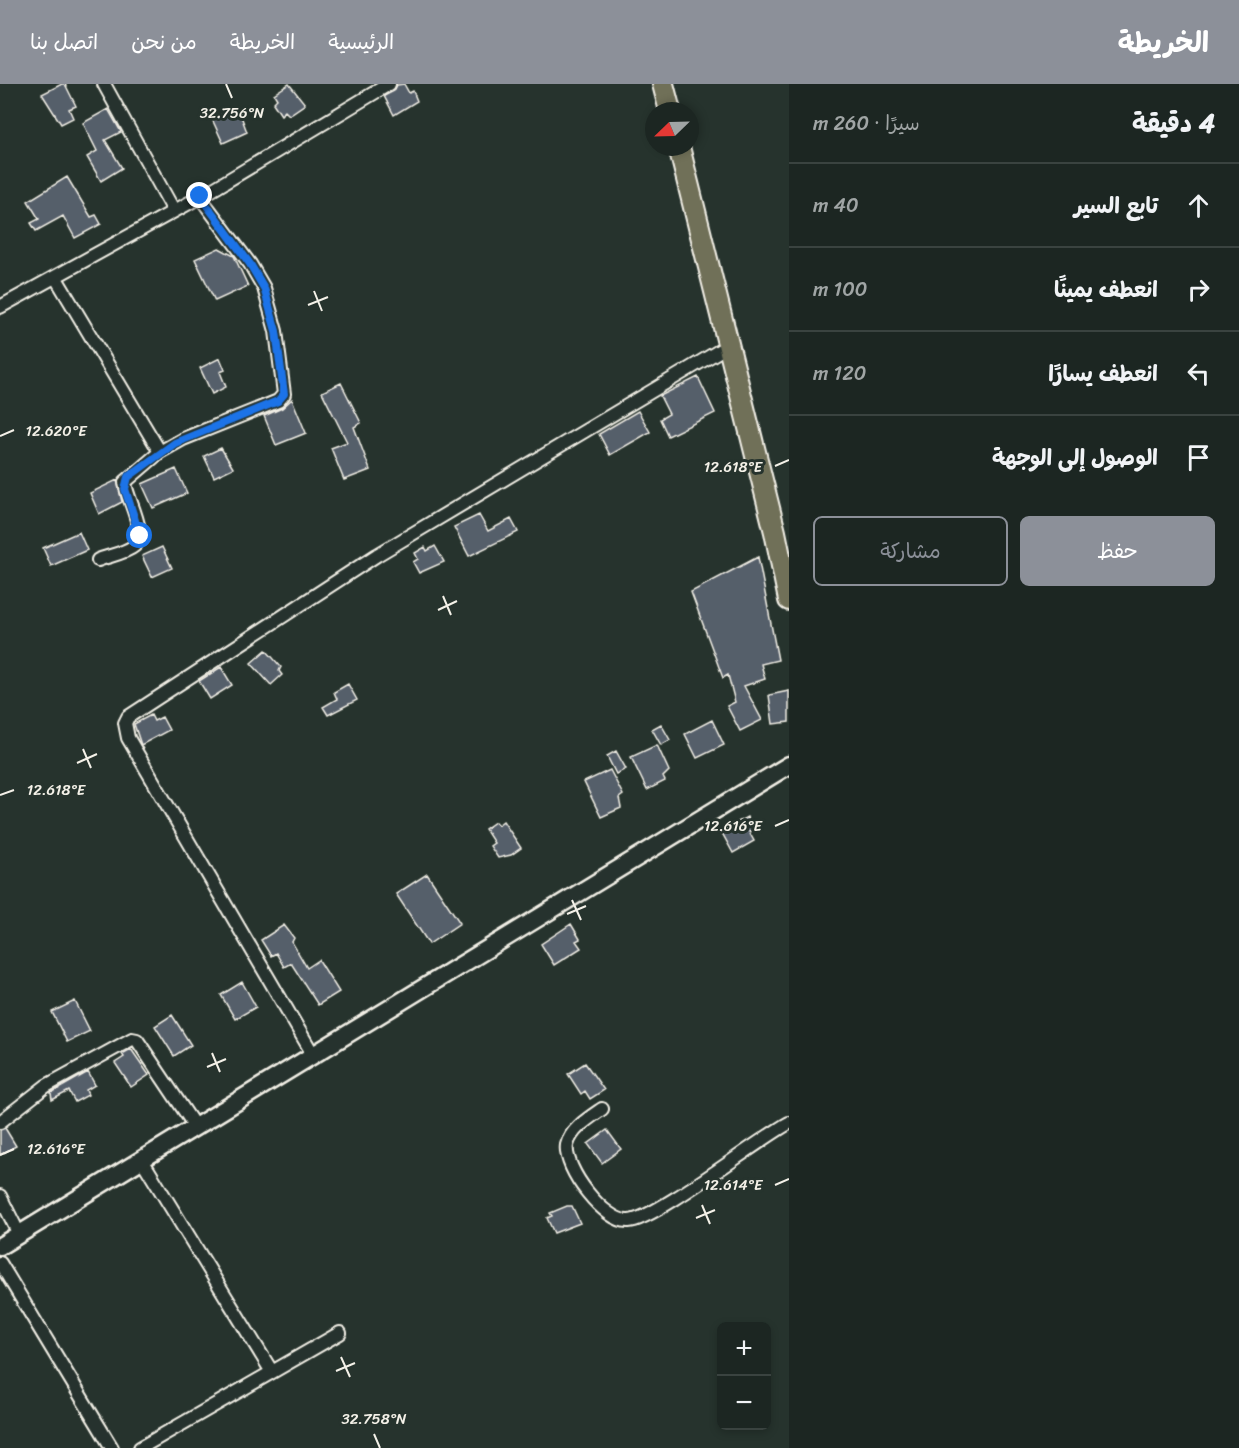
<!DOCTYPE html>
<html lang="ar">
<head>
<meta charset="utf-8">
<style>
	:root { --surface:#1c2622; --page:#252e2a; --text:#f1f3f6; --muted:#a0a5a5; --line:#3a4340; --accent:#8c9099 }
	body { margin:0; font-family:Sriracha,"Playpen Sans Arabic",sans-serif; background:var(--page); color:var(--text); direction:rtl }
	.controls { position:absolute; right:18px; bottom:18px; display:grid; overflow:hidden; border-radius:9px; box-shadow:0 3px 9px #0003 }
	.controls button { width:54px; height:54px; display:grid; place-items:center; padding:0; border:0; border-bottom:2px solid var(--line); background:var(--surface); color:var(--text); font:30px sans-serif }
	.compass { position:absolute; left:645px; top:18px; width:54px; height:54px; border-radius:50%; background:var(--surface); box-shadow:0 3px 9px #0003; rotate:247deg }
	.stop { position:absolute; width:18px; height:18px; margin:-14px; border:4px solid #1a73e8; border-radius:50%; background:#fff }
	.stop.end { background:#1a73e8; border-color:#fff; box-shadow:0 2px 6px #0008 }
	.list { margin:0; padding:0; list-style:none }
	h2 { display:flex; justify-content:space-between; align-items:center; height:78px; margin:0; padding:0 24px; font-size:26px }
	h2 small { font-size:20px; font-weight:400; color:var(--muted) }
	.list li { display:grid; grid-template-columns:39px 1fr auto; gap:18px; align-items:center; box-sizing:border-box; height:84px; padding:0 24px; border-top:2px solid var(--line) }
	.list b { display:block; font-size:22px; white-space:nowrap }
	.list em { font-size:20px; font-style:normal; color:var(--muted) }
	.actions { display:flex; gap:12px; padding:18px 24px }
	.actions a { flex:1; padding:14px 0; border:2px solid var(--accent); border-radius:9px; text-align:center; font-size:21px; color:var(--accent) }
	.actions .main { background:var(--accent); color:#fff }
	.icon { flex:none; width:33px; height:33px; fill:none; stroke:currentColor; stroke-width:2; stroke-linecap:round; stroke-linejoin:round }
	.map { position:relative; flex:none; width:789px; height:1364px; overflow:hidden; direction:ltr }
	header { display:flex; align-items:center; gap:36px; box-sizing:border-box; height:84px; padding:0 30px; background:var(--accent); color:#fff }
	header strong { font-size:28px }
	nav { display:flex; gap:33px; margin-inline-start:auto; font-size:21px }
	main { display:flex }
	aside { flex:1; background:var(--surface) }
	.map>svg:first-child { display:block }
	.building { fill:#555e6b; stroke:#f4f1e8; stroke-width:1.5 }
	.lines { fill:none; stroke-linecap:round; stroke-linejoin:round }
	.street-casing { stroke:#f4f1e8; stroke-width:16 }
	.secondary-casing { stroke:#f4f1e8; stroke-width:21 }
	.primary-casing { stroke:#f4f1e8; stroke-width:24 }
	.street { stroke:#26332d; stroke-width:12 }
	.secondary { stroke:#26332d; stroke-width:16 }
	.primary { stroke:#706f59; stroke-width:20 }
	.route { stroke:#1a73e8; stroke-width:8 }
	.ticks { fill:none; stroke:#f4f1e8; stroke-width:2 }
	.ticks-label { font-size:15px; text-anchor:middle; fill:#f4f1e8; stroke:#26332d; stroke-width:6; stroke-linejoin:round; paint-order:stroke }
</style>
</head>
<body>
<header>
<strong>الخريطة</strong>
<nav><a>الرئيسية</a><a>الخريطة</a><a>من نحن</a><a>اتصل بنا</a></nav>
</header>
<main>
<aside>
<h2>4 دقيقة<small>سيرًا · 260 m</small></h2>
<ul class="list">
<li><svg class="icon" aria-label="ahead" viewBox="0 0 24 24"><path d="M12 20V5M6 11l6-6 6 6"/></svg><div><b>تابع السير</b></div><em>40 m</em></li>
<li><svg class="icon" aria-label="right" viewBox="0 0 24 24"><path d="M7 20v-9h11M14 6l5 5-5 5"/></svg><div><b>انعطف يمينًا</b></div><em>100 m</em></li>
<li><svg class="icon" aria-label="left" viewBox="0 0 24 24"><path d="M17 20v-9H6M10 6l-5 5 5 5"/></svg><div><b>انعطف يسارًا</b></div><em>120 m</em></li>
<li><svg class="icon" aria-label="arrive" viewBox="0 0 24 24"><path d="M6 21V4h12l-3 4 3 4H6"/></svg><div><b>الوصول إلى الوجهة</b></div></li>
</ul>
<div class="actions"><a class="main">حفظ</a><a>مشاركة</a></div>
</aside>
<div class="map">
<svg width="789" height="1364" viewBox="0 0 789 1364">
	<rect width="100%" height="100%" fill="#26332d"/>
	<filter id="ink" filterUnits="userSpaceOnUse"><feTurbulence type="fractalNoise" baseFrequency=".0167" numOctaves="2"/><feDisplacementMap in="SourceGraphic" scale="12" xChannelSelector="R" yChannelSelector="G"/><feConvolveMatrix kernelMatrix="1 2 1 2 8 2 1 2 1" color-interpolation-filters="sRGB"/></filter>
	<g filter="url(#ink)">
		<path class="building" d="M62,0h3l11,22 -7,3 4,9 -12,6 -19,-30z
			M289,0l16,20 -16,11 -4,-4 -4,4 -8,-12 4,-4 -3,-5z
			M404,0l5,9 4,-2 4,10 -23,14 -10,-19 10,-5 3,-6z
			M238,24l9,24 -24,11 -11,-24z
			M108,25l13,23 -16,8 17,28 -21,13 -14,-24 10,-6 -14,-28z
			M67,93l24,40 5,-2 5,9 -26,14 -12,-22 -27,15 -5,-8 8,-4 -11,-18z
			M219,164l15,8 14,30 -33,15 -20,-42z
			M220,274l5,12 -5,2 6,15 -14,7 -12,-26z
			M698,293l17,36 -47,23 -8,-17 9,-5 -9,-18z
			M341,299l20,40 -7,4 16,43 -26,10 -13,-32 16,-6 -25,-50z
			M292,315l14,34 -30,12 -12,-29 18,-8z
			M638,327l12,21 -40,23 -11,-21z
			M221,364l12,20 -19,9 -10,-21z
			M176,385l11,24 -34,15 -11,-24z
			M117,396l5,22 -23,12 -9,-21z
			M479,431l9,16 23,-12 7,13 -49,24 -15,-29z
			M79,448l8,18 -36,16 -8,-18z
			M435,462l9,16 -25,11 -6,-11 5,-3 -3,-6 10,-6 2,4z
			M162,463l10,21 -20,9 -10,-21z
			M758,473l20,103 -17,4 4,15 -21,7 18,34 -22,11 -13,-25 8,-4 -7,-27 -5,3 -32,-86z
			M266,566l15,17 -2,4 3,4 -11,10 -20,-22z
			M221,583l11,18 -22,14 -11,-18z
			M348,600l9,16 -29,15 -5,-8 14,-8 -3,-7z
			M789,607v31l-16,2 -4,-29z
			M151,631l3,6 8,-4 7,13 -28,15 -7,-21z
			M712,636l12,25 -27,13 -12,-24z
			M661,640l9,16 -9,5 -9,-16z
			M657,661l12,26 -6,6 2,4 -18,9 -16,-33z
			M616,667l10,18 -10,5 -9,-18z
			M610,686l13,25 -4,3 2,10 -20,9 -17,-35z
			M747,733l7,13 -5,2 5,9 -21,12 -12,-22z
			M503,737l18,27 -10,7 -13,3 -8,-12 4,-3 -9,-14 10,-7 3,3z
			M427,790l33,49 -31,21 -33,-50z
			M571,840l9,15 -4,2 5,7 -27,17 -13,-21z
			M284,841l10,13 -2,4 15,26 12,-8 20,32 -21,13 -27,-42 -7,4 -8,-14 -5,3 -10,-16z
			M242,898l14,25 -21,12 -14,-24z
			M75,917l15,30 -23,11 -15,-30z
			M172,931l19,30 -17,11 -19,-30z
			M131,965l18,26 -18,12 -16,-24 9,-6 -2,-3z
			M585,979l19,27 -14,9 -5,-8 -4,3 -13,-20z
			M88,988l7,13 -9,5 2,5 -13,7 -6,-11 -17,9 -1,-7z
			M5,1044l11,18 -16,9v-25z
			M607,1046l14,19 -19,14 -14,-19z
			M567,1122h5l8,17 -26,10 -7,-15 5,-2 -2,-3z"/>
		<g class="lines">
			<g class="street-casing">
				<path id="street" d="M104,0l70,127
					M56,194l104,174 23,-13 95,-38 6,-7 -8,-63 -12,-43 -14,-24 -50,-67
					M0,223l200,-110 189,-113
					M98,476c10,-4 28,-7 36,-14 15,-12 -8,-48 -9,-64l35,-30
					M314,972l-186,-318 -3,-15 3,-6 249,-162 352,-210
					M602,1025c-13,9 -31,20 -35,36 -4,23 38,78 62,76 25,-1 129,-81 160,-98
					M0,1038l46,-36 86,-47 5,1 59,88
					M142,1076l130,212
					M0,1112l19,38
					M0,1179l112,185
					M140,1364l200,-115"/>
			</g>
			<g class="secondary-casing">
				<path id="secondary" d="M0,1162l789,-481"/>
			</g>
			<g class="primary-casing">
				<path id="primary" d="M663,0l7,27
					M679,63l96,385 14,68"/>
			</g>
			<use href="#street" class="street"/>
			<use href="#secondary" class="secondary"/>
			<use href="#primary" class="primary"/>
		</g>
	</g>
	<g class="lines" filter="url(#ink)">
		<path class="route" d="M140,452l-15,-47 3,-12 47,-34 103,-42 6,-7 -8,-63 -12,-43 -14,-24 -50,-68"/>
	</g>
	<path class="ticks" d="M226,0l6,14M314,207l8,20M308,221l20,-8M0,352l14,-6M775,382l14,-6M443,512l8,19M438,526l19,-9M83,665l8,19M77,679l20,-9M0,711l14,-5M775,742l14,-6M572,816l9,20M567,830l19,-8M212,969l8,19M207,983l19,-8M0,1071l14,-6M775,1101l14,-6M702,1121l8,19M696,1134l19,-8M341,1273l9,20M336,1287l19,-8M374,1350l6,14"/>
	<g class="ticks-label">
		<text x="232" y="34">32.756°N</text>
		<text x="56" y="352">12.620°E</text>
		<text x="733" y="388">12.618°E</text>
		<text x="56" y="711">12.618°E</text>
		<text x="733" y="747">12.616°E</text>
		<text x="56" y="1070">12.616°E</text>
		<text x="733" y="1106">12.614°E</text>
		<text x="374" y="1340">32.758°N</text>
	</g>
</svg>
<div class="controls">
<button>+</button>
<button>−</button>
</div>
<svg class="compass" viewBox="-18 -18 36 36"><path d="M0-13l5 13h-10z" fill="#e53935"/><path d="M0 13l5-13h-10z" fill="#a0a5a5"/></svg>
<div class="stop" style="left:140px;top:452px"></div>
<div class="stop end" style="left:200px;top:112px"></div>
</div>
</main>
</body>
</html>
